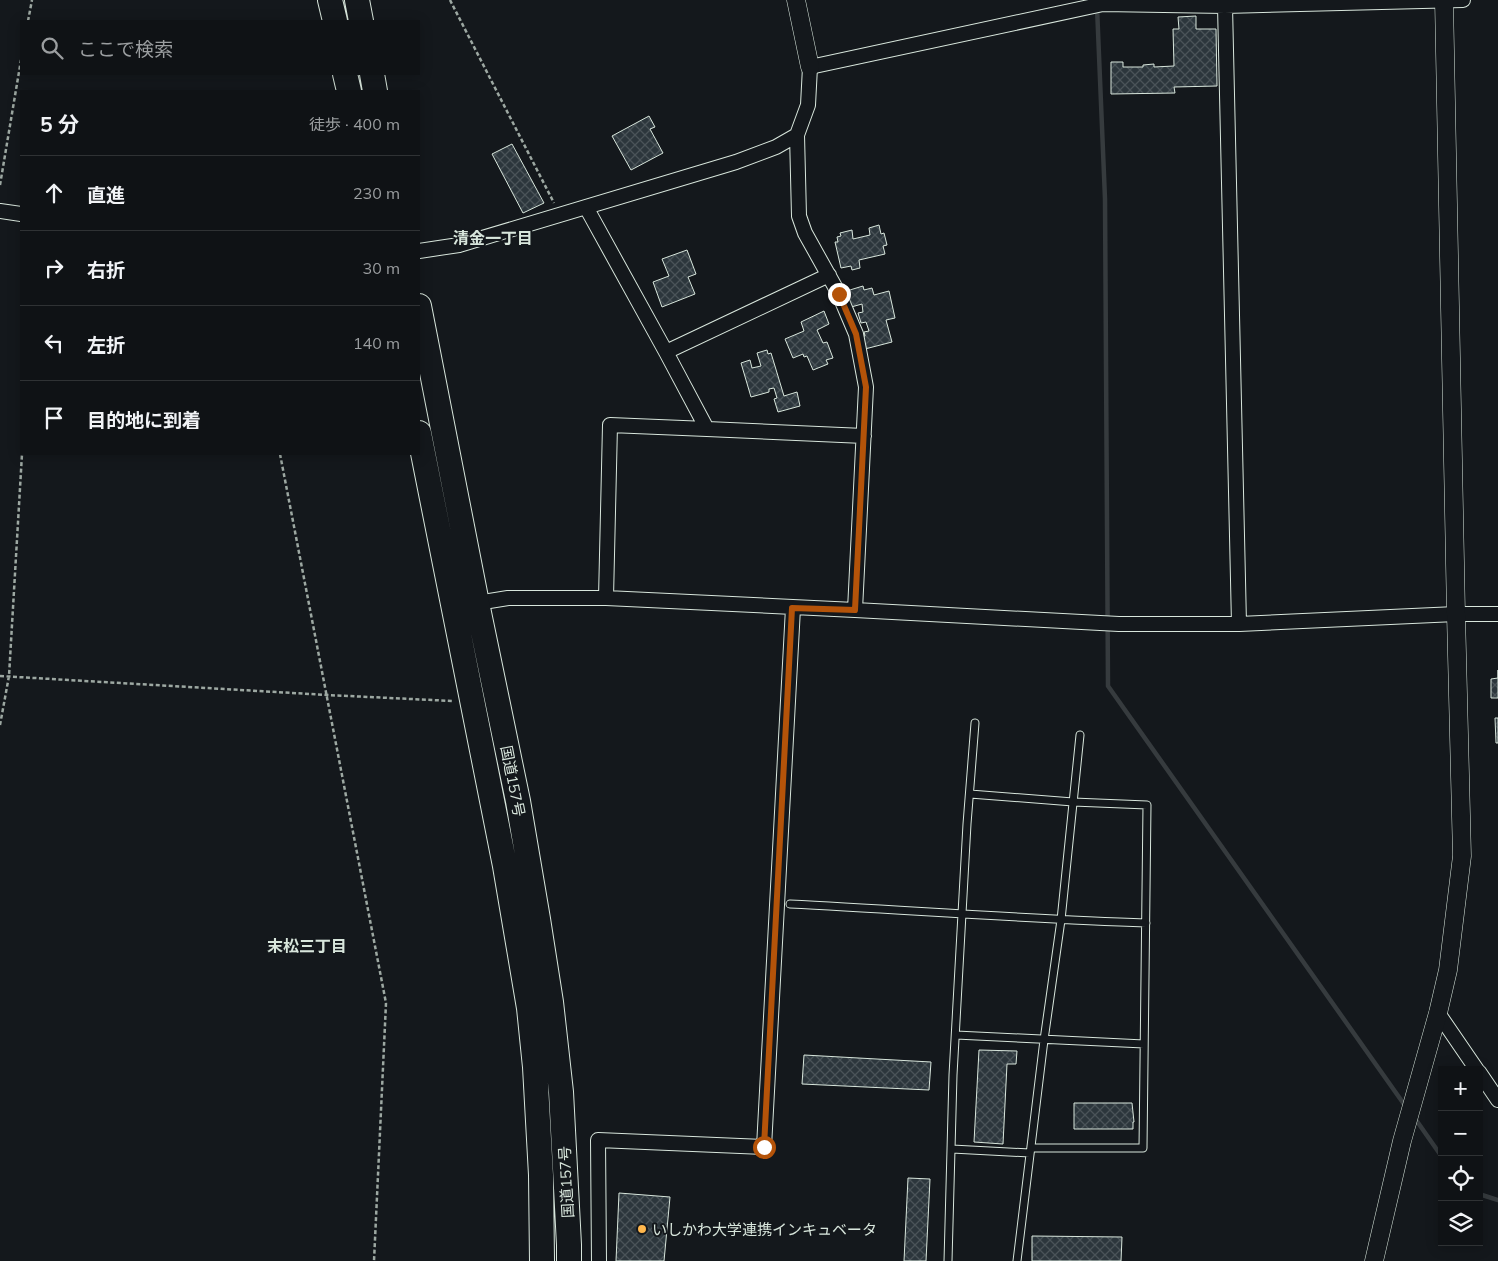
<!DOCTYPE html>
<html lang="ja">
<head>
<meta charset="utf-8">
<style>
	:root { --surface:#0f1215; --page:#181b1e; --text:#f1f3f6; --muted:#9b9ea0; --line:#2f3234 }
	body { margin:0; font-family:Mulish,"Noto Sans JP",sans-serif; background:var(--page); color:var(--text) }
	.controls { position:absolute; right:15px; bottom:15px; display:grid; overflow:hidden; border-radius:0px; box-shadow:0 2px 12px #0003 }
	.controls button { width:45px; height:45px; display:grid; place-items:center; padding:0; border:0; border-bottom:1px solid var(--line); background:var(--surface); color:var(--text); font:25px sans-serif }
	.stop { position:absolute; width:15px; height:15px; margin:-11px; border:4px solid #b45309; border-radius:50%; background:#fff }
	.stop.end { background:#b45309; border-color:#fff; box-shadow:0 1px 5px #0008 }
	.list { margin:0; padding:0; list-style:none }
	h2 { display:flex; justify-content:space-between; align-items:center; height:65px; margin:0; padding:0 20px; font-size:21px }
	h2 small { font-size:16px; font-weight:400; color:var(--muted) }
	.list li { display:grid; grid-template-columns:32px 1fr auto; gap:15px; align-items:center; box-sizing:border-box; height:75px; padding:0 20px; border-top:1px solid var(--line) }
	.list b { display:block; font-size:19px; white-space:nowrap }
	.list em { font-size:16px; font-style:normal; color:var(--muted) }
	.icon { flex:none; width:28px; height:28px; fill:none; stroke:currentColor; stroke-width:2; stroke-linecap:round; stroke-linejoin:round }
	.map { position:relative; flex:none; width:1498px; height:1261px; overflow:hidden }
	.search { position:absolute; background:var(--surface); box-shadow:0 2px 12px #0003; left:20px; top:20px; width:400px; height:55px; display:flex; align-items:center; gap:12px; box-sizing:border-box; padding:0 18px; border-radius:0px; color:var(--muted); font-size:19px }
	.panel { position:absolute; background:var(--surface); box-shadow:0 2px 12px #0003; left:20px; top:90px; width:400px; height:365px; border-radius:0px }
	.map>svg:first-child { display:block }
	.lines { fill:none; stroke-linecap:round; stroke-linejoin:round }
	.stream { stroke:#363b3e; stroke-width:4.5 }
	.building { fill:url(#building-cross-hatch); stroke:#d8e6dc }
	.service-casing { stroke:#d8e6dc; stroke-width:9 }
	.minor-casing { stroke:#d8e6dc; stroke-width:16 }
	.tertiary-casing { stroke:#d8e6dc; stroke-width:19 }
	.trunk-casing { stroke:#d8e6dc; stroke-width:26 }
	.path { stroke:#9da8a2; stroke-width:2.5; stroke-dasharray:4 2.5; stroke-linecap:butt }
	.service { stroke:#14181c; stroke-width:7 }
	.minor { stroke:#14181c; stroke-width:14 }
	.tertiary { stroke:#14181c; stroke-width:18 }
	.trunk { stroke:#14181c; stroke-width:24 }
	.route { stroke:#b45309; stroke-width:6 }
	.poi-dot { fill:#ffb74d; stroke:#14181c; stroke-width:2 }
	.labels { text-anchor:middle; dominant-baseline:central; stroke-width:4; stroke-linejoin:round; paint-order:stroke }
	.street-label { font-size:15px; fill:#d8e6dc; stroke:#14181c }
	.poi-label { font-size:15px; fill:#d8e6dc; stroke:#14181c; text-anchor:start }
	.neighbourhood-label { font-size:16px; font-weight:bold; fill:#d8e6dc; stroke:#14181c }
</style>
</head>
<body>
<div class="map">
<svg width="1498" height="1261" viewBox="0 0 1498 1261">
	<defs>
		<pattern id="building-cross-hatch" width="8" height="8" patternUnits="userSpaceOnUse" patternTransform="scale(1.25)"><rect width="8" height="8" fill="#2c363c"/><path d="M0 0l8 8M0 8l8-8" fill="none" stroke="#4a5358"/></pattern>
	</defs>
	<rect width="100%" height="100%" fill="#14181c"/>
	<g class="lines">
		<path class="stream" d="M1097,7l8,192 3,487 298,421
			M1414,1117l28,40
			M1479,1194l19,6"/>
	</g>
	<path class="building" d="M1196,16v13h20l1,57 -43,1 1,6 -64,1v-32h12v5h20v-2l11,-1v3l20,-1 -1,-37h6l-1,-12z
		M649,116l6,11 -5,2 13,24 -32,17 -19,-34z
		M512,144l32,59 -21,10 -31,-59z
		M879,225l2,9 3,-1 3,12 -4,1 2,8 -26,6 1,8 -8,2 -1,-4 -10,2 -6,-26h3l-1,-5 4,-1 -1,-3 12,-3 1,9 17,-4 -1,-7z
		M687,250l9,24 -8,3 7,17 -33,13 -9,-25 16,-6 -7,-17z
		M863,286l1,4 8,-2 2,7 15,-4 6,27 -9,2 6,22 -31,8 -3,-13 7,-1 -1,-4 5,-1 -3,-9 -5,1 -3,-10 5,-1 -1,-8 -18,5 -4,-16z
		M824,311l5,13 -12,6 6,13 4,-1 6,16 -7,2 2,4 -15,6 -6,-14 -3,1 -1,-3 -10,4 -8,-19 19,-8 -3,-9z
		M767,350l1,4 3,-1 13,43 13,-4 3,14 -22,6 -4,-13 3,-1 -3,-10 -5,1v3l-18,5 -10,-34 9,-3 2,8 9,-2 -4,-13z
		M1498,670v28h-7v-19l7,-1z
		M1495,718h3v25h-2z
		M979,1050l38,1 -1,13h-9l-4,80 -29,-2z
		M804,1055l127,7 -2,28 -127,-6z
		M1074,1103h58l2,19h-1v7h-59z
		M908,1178l22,1 -4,82h-22z
		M619,1193l51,4 -6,64h-48z
		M1032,1236l90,1 -1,24h-89z"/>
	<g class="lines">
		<g class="service-casing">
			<path id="service" d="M970,794l103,8 74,3 -4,343h-112
				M790,904c118,6 237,15 356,19
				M956,1035l188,9
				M952,1149l78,4
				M948,1261l5,-186 14,-251 8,-101
				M1017,1261l27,-221 17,-120 19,-185"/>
		</g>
		<g class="minor-casing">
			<path id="minor" d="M1225,6l14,618
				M797,135l2,81 6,17 34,61 17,40 10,53 -11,223
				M586,207l80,145 41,77 -97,-4 -4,173
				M0,211l21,3
				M419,251l40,-6 277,-83 40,-15 21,-12 11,-30 2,-38 293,-63 122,2 238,-6
				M666,352l163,-77
				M707,429l157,7
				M477,603l31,-5h98l249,12 264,14h120l217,-10h42
				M1438,1013l39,57
				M1479,1072l19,28
				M599,1261l-1,-121 166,7 29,-539"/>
		</g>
		<g class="tertiary-casing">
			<path id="tertiary" d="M796,0l14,67
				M1374,1261l28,-120 36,-128 10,-43 14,-114 -6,-242 -12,-614"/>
		</g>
		<g class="trunk-casing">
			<path id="trunk" d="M330,0l5,21
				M357,0l4,21
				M345,74l4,17
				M372,74l3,17
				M419,306l58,297 41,198 20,118 13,83 10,90 8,153v16
				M419,433l86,433 24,142 6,59 6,108 1,86"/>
		</g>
		<path class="path" d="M450,0l104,203
			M28,21l4,-21
			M0,185l21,-125
			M280,454l106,549 -12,258
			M0,676l327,19 126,6
			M0,725l9,-49 13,-222"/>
		<use href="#service" class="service"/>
		<use href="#minor" class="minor"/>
		<use href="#tertiary" class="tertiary"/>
		<use href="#trunk" class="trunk"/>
	</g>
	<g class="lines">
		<path class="route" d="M764,1147l28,-539 63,2 11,-223 -10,-53 -17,-40"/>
	</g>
	<circle class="poi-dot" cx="642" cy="1229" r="5"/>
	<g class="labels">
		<g class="street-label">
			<text transform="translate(513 781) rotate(79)">国道157号</text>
			<text transform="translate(566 1182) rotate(-93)">国道157号</text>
		</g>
		<g class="poi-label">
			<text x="652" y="1229">いしかわ大学連携インキュベータ</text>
		</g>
		<g class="neighbourhood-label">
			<text x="493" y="238">清金一丁目</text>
			<text x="307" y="946">末松三丁目</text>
		</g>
	</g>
</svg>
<div class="controls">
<button>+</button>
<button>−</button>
<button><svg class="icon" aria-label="locate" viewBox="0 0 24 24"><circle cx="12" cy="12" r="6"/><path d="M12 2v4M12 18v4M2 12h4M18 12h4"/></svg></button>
<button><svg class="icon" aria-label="layers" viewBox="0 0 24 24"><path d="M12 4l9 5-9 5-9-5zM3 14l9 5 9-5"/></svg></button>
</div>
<div class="stop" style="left:764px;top:1147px"></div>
<div class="stop end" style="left:839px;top:294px"></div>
<div class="search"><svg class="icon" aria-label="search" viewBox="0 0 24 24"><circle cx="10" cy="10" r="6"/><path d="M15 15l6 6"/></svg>ここで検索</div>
<section class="panel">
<h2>5 分<small>徒歩 · 400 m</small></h2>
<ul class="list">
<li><svg class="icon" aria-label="ahead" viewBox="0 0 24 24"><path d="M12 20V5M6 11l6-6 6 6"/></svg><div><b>直進</b></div><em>230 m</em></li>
<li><svg class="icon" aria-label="right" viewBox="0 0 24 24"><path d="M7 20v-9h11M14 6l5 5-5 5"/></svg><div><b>右折</b></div><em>30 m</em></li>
<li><svg class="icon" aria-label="left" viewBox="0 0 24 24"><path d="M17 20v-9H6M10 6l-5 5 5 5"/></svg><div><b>左折</b></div><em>140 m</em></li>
<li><svg class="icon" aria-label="arrive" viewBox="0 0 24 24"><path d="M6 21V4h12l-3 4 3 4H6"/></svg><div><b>目的地に到着</b></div></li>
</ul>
</section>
</div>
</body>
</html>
